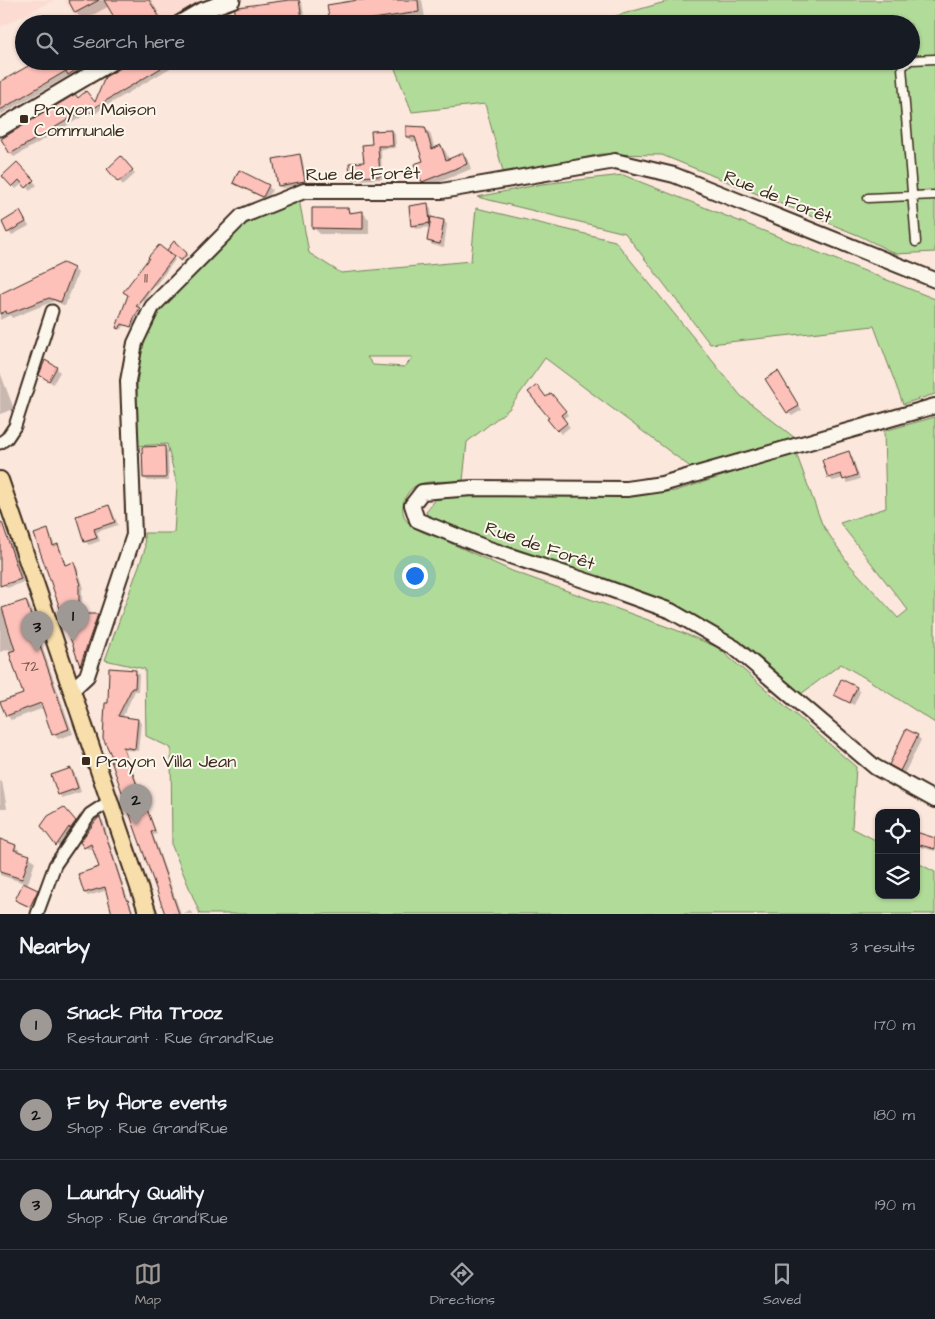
<!DOCTYPE html>
<html lang="en">
<head>
<meta charset="utf-8">
<style>
	:root { --surface:#171b24; --page:#20242c; --text:#f1f3f6; --muted:#9ea1a6; --line:#363941; --accent:#9f9995 }
	body { margin:0; font-family:"Architects Daughter",sans-serif; background:var(--page); color:var(--text) }
	.controls { position:absolute; right:15px; bottom:15px; display:grid; overflow:hidden; border-radius:10px; box-shadow:0 1px 4px #0004 }
	.controls button { width:45px; height:45px; display:grid; place-items:center; padding:0; border:0; border-bottom:1px solid var(--line); background:var(--surface); color:var(--text); font:25px sans-serif }
	.you { position:absolute; left:414px; top:575px; width:18px; height:18px; margin:-12px; border:4px solid #fff; border-radius:50%; background:#1a73e8; box-shadow:0 0 0 8px #1a73e833 }
	.badge { display:grid; place-items:center; width:32px; height:32px; border-radius:50%; background:var(--accent); color:#111; font-size:16px; font-weight:700 }
	.pin { position:absolute; translate:-50% -41px; filter:drop-shadow(0 1px 2px #0008) }
	.pin::after { content:''; position:absolute; top:26px; width:18px; height:15px; background:inherit; clip-path:polygon(0 0,100% 0,50% 100%) }
	.list { margin:0; padding:0; list-style:none }
	h2 { display:flex; justify-content:space-between; align-items:center; height:65px; margin:0; padding:0 20px; font-size:21px }
	h2 small { font-size:16px; font-weight:400; color:var(--muted) }
	.list li { display:grid; grid-template-columns:32px 1fr auto; gap:15px; align-items:center; box-sizing:border-box; height:90px; padding:0 20px; border-top:1px solid var(--line) }
	.list b { display:block; font-size:19px; white-space:nowrap }
	.list p { margin:0; font-size:16px; white-space:nowrap; color:var(--muted) }
	.list em { font-size:16px; font-style:normal; color:var(--muted) }
	.icon { flex:none; width:28px; height:28px; fill:none; stroke:currentColor; stroke-width:2; stroke-linecap:round; stroke-linejoin:round }
	.map { position:relative; flex:none; width:935px; height:914px; overflow:hidden }
	.search { position:absolute; background:var(--surface); box-shadow:0 1px 4px #0004; left:15px; right:15px; top:15px; height:55px; display:flex; align-items:center; gap:12px; box-sizing:border-box; padding:0 18px; border-radius:28px; color:var(--muted); font-size:19px }
	.sheet { height:335px; background:var(--surface) }
	nav { display:flex; justify-content:space-around; align-items:center; box-sizing:border-box; height:70px; border-top:1px solid var(--line); background:var(--surface); font-size:14px; color:var(--muted) }
	nav a { display:grid; justify-items:center; gap:2px }
	nav .on { color:var(--accent) }
	.map>svg:first-child { display:block }
	.built { fill:#fcdcd2 }
	.green { fill:#b1db99; stroke:#76825c; fill-rule:evenodd }
	.shadow { fill:#0003 }
	.building { fill:#fdc1ba; stroke:#3b2a1e }
	.lines { fill:none; stroke-linecap:round; stroke-linejoin:round }
	.pedestrian-casing { stroke:#3b2a1e; stroke-width:11 }
	.minor-casing { stroke:#3b2a1e; stroke-width:15 }
	.tertiary-casing { stroke:#3b2a1e; stroke-width:18 }
	.secondary-casing { stroke:#3b2a1e; stroke-width:19 }
	.primary-casing { stroke:#3b2a1e; stroke-width:20 }
	.pedestrian { stroke:#fbf7ec; stroke-width:8 }
	.minor { stroke:#fbf7ec; stroke-width:11 }
	.tertiary { stroke:#fbf7ec; stroke-width:14 }
	.secondary { stroke:#fbf7ec; stroke-width:15 }
	.primary { stroke:#f8deab; stroke-width:16 }
	.poi-dot { fill:#3b2a1e; stroke:#fbf7ec; stroke-width:2 }
	.labels { text-anchor:middle; dominant-baseline:central; stroke-width:4; stroke-linejoin:round; paint-order:stroke }
	.number-label { font-size:15px; fill:#6c5045 }
	.poi-label { font-size:18px; fill:#3b2a1e; stroke:#fbf7ec; text-anchor:start }
	.street-label { font-size:18px; fill:#3b2a1e; stroke:#fbf7ec }
</style>
</head>
<body>
<div class="map">
<svg width="935" height="914" viewBox="0 0 935 914">
	<rect width="100%" height="100%" fill="#fce7dd"/>
	<filter id="ink" filterUnits="userSpaceOnUse"><feTurbulence type="fractalNoise" baseFrequency=".02" numOctaves="2"/><feDisplacementMap in="SourceGraphic" scale="10" xChannelSelector="R" yChannelSelector="G"/><feConvolveMatrix kernelMatrix="1 2 1 2 8 2 1 2 1" color-interpolation-filters="sRGB"/></filter>
	<g filter="url(#ink)">
		<path class="built" d="M0,0h55l-55,27z
			M64,0h143l-42,24h-85z"/>
		<path class="green" d="M672,0h263v252l-39,2 -36,-18 -198,-81 -61,-1 -97,21 -19,-71 -73,8 -20,-51h519v-37h-323z
			M623,175l312,124v95l-32,10 -29,-78 -164,18 -85,-111 -148,-36 65,-13z
			M299,199l10,54 32,20 130,-12 5,-53 139,33 126,155 54,42 -102,31 -148,-111 -36,51 -42,33 -4,39c-14,1 -30,-1 -43,3 -14,4 -22,24 -14,36 7,9 20,14 31,17l75,34 164,59 41,17 139,120 -4,61 27,14v53h37v-33l19,10v42h-735l-28,-68 -1,-98 -25,-12 -1,-67 -40,-9 40,-111 -1,-16h30l3,-48 -10,-41 -31,2 1,-62 6,-39 18,-36 51,-54 32,-30zM367,357h45v1l-7,9 -32,-2z
			M935,417v306l-68,-44 -26,-15 -40,30 -54,-48 -67,-36 -250,-88 -4,-10 8,-12 26,-5 160,1 55,-5 121,-38 26,71 26,39 50,55 10,-8 -68,-87 46,-15 -2,-77z"/>
		<path class="shadow" d="M69,0h82l14,24h-45l-11,-18 -25,14 -8,-7z
			M297,0h2l3,3 3,18 -24,3h-74z
			M365,0h57l4,24h-95z
			M318,21l3,3h-14v-2z
			M38,61h51l3,4 -19,13 -3,-3 -70,40v-32z
			M135,61h52l-13,5 -9,5 -64,38 -7,6 -4,-3 -76,45 -3,-3 -9,-15 76,-40 17,5z
			M425,128l5,5 5,16 6,-3 5,6 3,8 14,-6 5,6 3,9 -43,18 -5,-6 1,-20 -6,-19h-5l-6,-6z
			M392,131l3,3 1,14 -15,1 1,30 -28,1 -3,-3 14,-14 8,-18z
			M300,155l2,2 5,26 -25,5 -3,-2 -5,-26z
			M125,162l10,12 -12,11 -15,-16z
			M17,164l20,21 -7,6 -7,-8 -7,6 -12,-13z
			M234,183l34,3 4,4 -5,10 -29,-14z
			M428,205l3,3 1,10 12,3 3,3 -3,23 -12,-2 -3,-4 2,-14 -15,2 -3,-4z
			M348,209l4,5 11,-1 6,6v15h-49l-6,-6z
			M20,213l3,4 6,9 -17,9 -4,-3z
			M174,243l14,12 -5,6 -14,-12z
			M159,246l16,14 -37,48 3,3 -5,7 -3,10 -8,-3 -4,5 -3,-3z
			M62,265l12,4 4,4 -13,33 -11,-5 -42,17 -2,-3 -10,5v-25z
			M56,368l4,4 -7,12 -12,-9z
			M0,372l14,37 -14,5z
			M781,376l21,34 -10,6 -4,-4z
			M546,398h9l13,17 -5,4 7,8 -9,7 -3,-4z
			M164,447l4,4 1,30h-21l-4,-3z
			M848,453l4,3 8,23 -12,4 -4,-5 -11,3 -4,-3 -5,-17z
			M109,506l3,4 6,15 -21,7 3,9 -11,4 -4,-4z
			M47,530l3,4 5,12h3l3,3 5,17 7,-2 4,3 7,21 -2,1v26h16l3,3 -18,50 -2,-3 -17,-51z
			M7,540l4,3 13,39 -17,6 -7,-9v-37z
			M26,601l4,5 16,52 27,76 -15,5 -4,-5 -10,-26 -33,12 -4,-5 18,-20 -16,-46 -9,3v-42z
			M135,671l4,3 -1,17h-3l-13,27 16,2 3,3 -3,28 -13,-1 32,84 -4,1 28,79h-15l-52,-156 -5,-53z
			M856,688l4,4 -6,13 -15,-7 -4,-3z
			M917,736l4,4 -17,34 -10,-6 -3,-4z
			M71,770l4,4 6,18 -19,6 -3,-4z
			M0,781l2,1 5,26h-7z
			M68,812l11,13 -18,23 -18,-22z
			M99,818l4,3 20,64h-2l3,3 10,26h-19l6,-28 -33,10 -3,-3 15,-25 -6,-20 -6,1 -4,-3z
			M916,834l19,5v12l-19,-5z
			M0,841l15,5 6,6v1l8,3 6,6 -8,24 10,5 4,3 -7,16 -14,-7 -4,-3 8,-17 -24,-8z
			M190,911l3,3h-10z"/>
		<path class="building" d="M68,0h31l-24,13z
			M104,0h45l12,20 -7,4h-36z
			M289,0h10l3,18 -44,6h-45v-3l21,-7v-5l4,-2z
			M358,0h60l1,12 -78,12h-11l-3,-19z
			M37,61h52l-21,14 -2,-4 -66,39v-28z
			M133,61h40l-76,45 -7,7 -4,-4 -76,45 -9,-15 74,-45 3,4 8,-7 9,11 10,-25z
			M406,126l19,1 7,22 9,-4 5,15 17,-7 4,11 -45,18 -8,-18 9,-3 -8,-24h-9z
			M392,130l1,16h-15l2,30 -30,1 -1,-14 15,-1 -2,-17 10,-1 -1,-13z
			M300,154l5,27 -27,5 -5,-27z
			M121,156l12,14 -15,12 -11,-13z
			M17,162l17,18 -8,8 -7,-8 -7,7 -10,-11z
			M239,170l30,15 -6,12 -30,-14z
			M428,203l2,20 -19,3 -2,-20z
			M312,208h36l1,5 14,-2v18l-51,-1z
			M20,211l6,11 -19,11 -5,-11z
			M431,217l13,3 -4,24 -13,-3z
			M174,241l13,12 -6,8 -14,-11z
			M159,245l15,12 -38,49 4,2 -5,8 -4,11 -9,-3 -3,5 -3,-1 12,-33 -5,-3 26,-34 -1,-1z
			M63,263l11,5 -13,34 -12,-4 -42,16 -1,-3 -6,3v-20z
			M45,360l12,7 -8,14 -10,-6z
			M778,371l21,35 -12,7 -22,-34z
			M537,385l9,12 5,-4 15,18 -5,4 6,8 -10,8 -10,-12 2,-1 -21,-26z
			M165,446l1,32h-23l-1,-31z
			M849,451l8,24 -14,5 -2,-6 -13,4 -6,-18z
			M109,505l6,17 -21,7 3,9 -13,4 -8,-26z
			M2,522l19,57 -21,7v-63z
			M48,529l5,17 5,-2 7,21 9,-3 7,23 -2,1v28h19l-18,52 -46,-132z
			M26,600l16,52 27,77 -17,6 -11,-32 -35,13 -6,-14 23,-8 -14,-42 6,-2 -13,-42z
			M109,668l27,2 -1,18h-3l-14,28 20,3 -3,30 -12,-2 19,52h1l8,21 4,11 -4,1 28,82h-14l-55,-156 2,-1 -9,-19 2,-35h3z
			M841,679l16,8 -7,16 -16,-8z
			M906,729l12,6 -18,36 -11,-6z
			M71,768l7,20 -20,7 -7,-20z
			M64,807l12,14 -6,8 -1,-2 -13,19 -15,-20 7,-10z
			M100,817l27,84 1,-1 5,14h-21l-7,-27 -21,6 -6,-19 21,-7 -8,-23 -7,4 -4,-6 17,-23z
			M916,832l19,6v11l-19,-5z
			M0,839l16,6 -2,5 16,5 -8,24 -22,-7z
			M23,883l15,7 -8,17 -15,-7z"/>
		<g class="lines">
			<g class="pedestrian-casing">
				<path id="pedestrian" d="M911,60l24,-1
					M909,61l-7,6 14,175
					M868,198l67,-3"/>
			</g>
			<g class="minor-casing">
				<path id="minor" d="M0,443l7,-5 8,-12 37,-115
					M37,914l18,-49 35,-51 20,-13"/>
			</g>
			<g class="tertiary-casing">
				<path id="tertiary" d="M935,406l-273,78 -35,5 -155,-1 -50,4 -10,13 5,15 72,29 107,35 75,27 64,37 140,119 60,33
					M72,690l15,-14 47,-141 -6,-154 7,-38 17,-36 90,-91 62,-25h138l173,-30 59,14 261,105"/>
			</g>
			<g class="secondary-casing">
				<path id="secondary" d="M179,24l22,-13 31,-11
					M0,128l113,-67"/>
			</g>
			<g class="primary-casing">
				<path id="primary" d="M0,480l148,434"/>
			</g>
			<use href="#pedestrian" class="pedestrian"/>
			<use href="#minor" class="minor"/>
			<use href="#tertiary" class="tertiary"/>
			<use href="#secondary" class="secondary"/>
			<use href="#primary" class="primary"/>
		</g>
	</g>
	<g class="poi-dot">
		<rect x="19" y="114" width="10" height="10" rx="2.5"/>
		<rect x="81" y="756" width="10" height="10" rx="2.5"/>
	</g>
	<g class="labels">
		<g class="number-label">
			<text x="146" y="278">11</text>
			<text x="30" y="666">72</text>
		</g>
		<g class="poi-label">
			<text x="34" y="109">Prayon Maison<tspan x="34" dy="21">Communale</tspan></text>
			<text x="96" y="761">Prayon Villa Jean</text>
		</g>
		<g class="street-label">
			<text transform="translate(363 174) rotate(-1)">Rue de Forêt</text>
			<text transform="translate(778 197) rotate(22)">Rue de Forêt</text>
			<text transform="translate(540 546) rotate(19)">Rue de Forêt</text>
		</g>
	</g>
</svg>
<div class="controls">
<button><svg class="icon" aria-label="locate" viewBox="0 0 24 24"><circle cx="12" cy="12" r="6"/><path d="M12 2v4M12 18v4M2 12h4M18 12h4"/></svg></button>
<button><svg class="icon" aria-label="layers" viewBox="0 0 24 24"><path d="M12 4l9 5-9 5-9-5zM3 14l9 5 9-5"/></svg></button>
</div>
<div class="you"></div>
<div class="pin badge" style="left:73px;top:641px">1</div>
<div class="pin badge" style="left:136px;top:825px">2</div>
<div class="pin badge" style="left:37px;top:652px">3</div>
<div class="search"><svg class="icon" aria-label="search" viewBox="0 0 24 24"><circle cx="10" cy="10" r="6"/><path d="M15 15l6 6"/></svg>Search here</div>
</div>
<section class="sheet">
<h2>Nearby<small>3 results</small></h2>
<ul class="list">
<li><span class="badge">1</span><div><b>Snack Pita Trooz</b><p>Restaurant · Rue Grand'Rue</p></div><em>170 m</em></li>
<li><span class="badge">2</span><div><b>F by flore events</b><p>Shop · Rue Grand'Rue</p></div><em>180 m</em></li>
<li><span class="badge">3</span><div><b>Laundry Quality</b><p>Shop · Rue Grand'Rue</p></div><em>190 m</em></li>
</ul>
</section>
<nav>
<a class="on"><svg class="icon" aria-label="map" viewBox="0 0 24 24"><path d="M3 6l6-2 6 2 6-2v14l-6 2-6-2-6 2zM9 4v14M15 6v14"/></svg>Map</a>
<a><svg class="icon" aria-label="directions" viewBox="0 0 24 24"><path d="M12 3l9 9-9 9-9-9zM9 14v-3h6M13 9l2 2-2 2"/></svg>Directions</a>
<a><svg class="icon" aria-label="saved" viewBox="0 0 24 24"><path d="M7 4h10v16l-5-4-5 4z"/></svg>Saved</a>
</nav>
</body>
</html>
